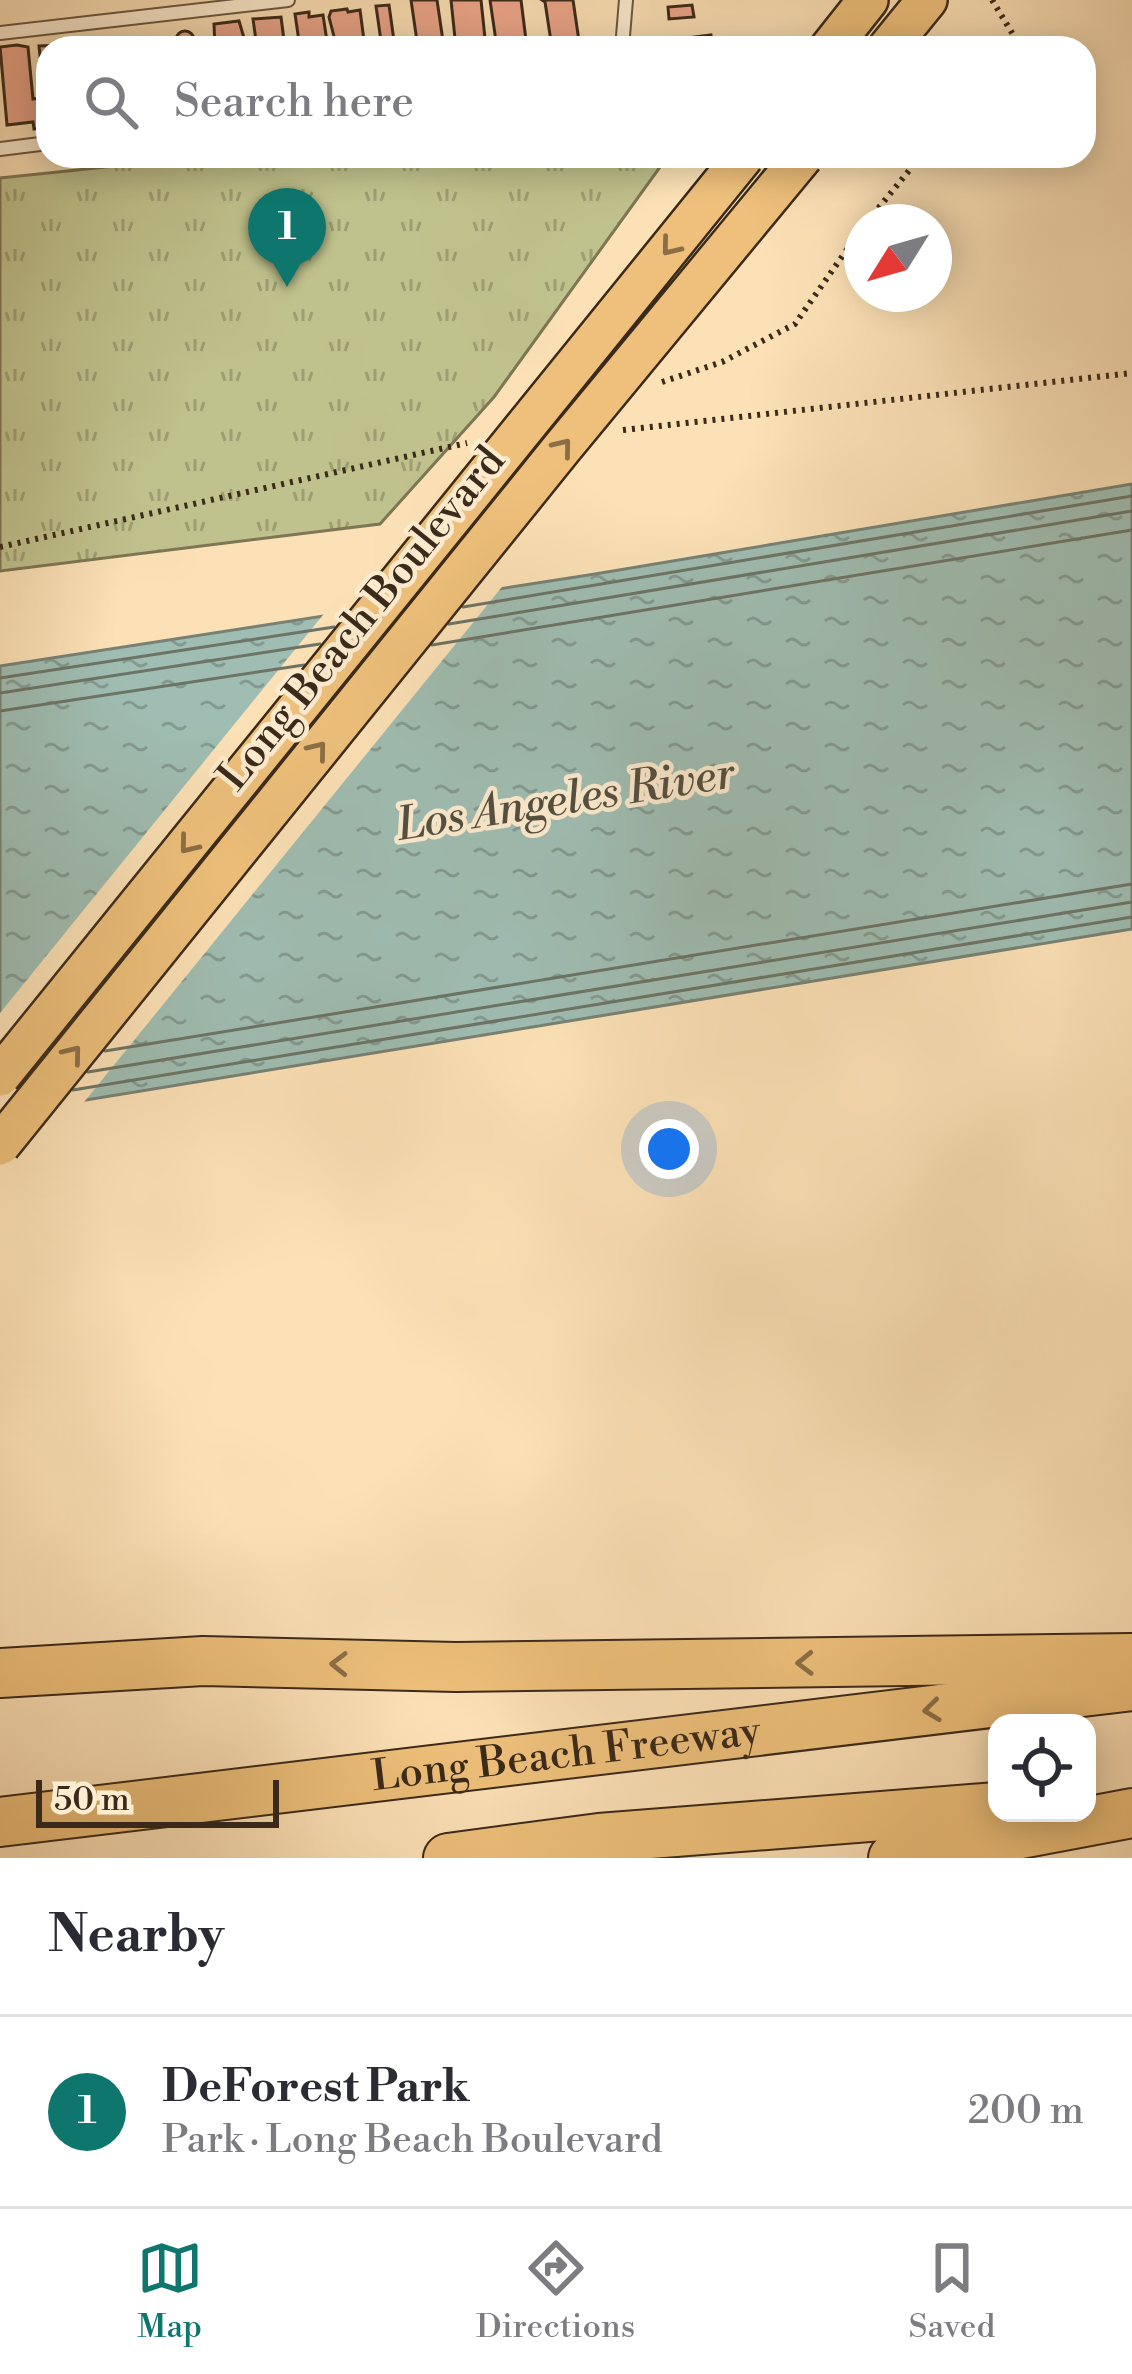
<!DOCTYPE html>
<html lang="en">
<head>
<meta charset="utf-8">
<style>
	:root { --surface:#fff; --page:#f7f7f7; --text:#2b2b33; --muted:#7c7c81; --line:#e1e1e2; --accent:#0f766e }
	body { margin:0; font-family:"Libre Bodoni",serif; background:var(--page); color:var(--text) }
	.controls { position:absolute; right:36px; bottom:36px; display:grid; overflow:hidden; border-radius:24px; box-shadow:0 6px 30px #0003 }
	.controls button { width:108px; height:108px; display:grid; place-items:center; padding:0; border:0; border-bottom:3px solid var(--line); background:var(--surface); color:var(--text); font:60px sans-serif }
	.compass { position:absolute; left:844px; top:204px; width:108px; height:108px; border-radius:50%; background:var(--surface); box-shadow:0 6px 30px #0003; rotate:233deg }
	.scale { position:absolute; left:36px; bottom:30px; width:243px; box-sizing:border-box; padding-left:12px; border:6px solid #3b2a1a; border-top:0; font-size:33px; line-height:42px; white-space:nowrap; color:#3b2a1a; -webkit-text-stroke:9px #fdecd0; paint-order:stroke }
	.you { position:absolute; left:669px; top:1149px; width:42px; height:42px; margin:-30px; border:9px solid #fff; border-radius:50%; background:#1a73e8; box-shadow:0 0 0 18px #1a73e833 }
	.badge { display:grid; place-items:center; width:78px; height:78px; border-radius:50%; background:var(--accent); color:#fff; font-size:39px; font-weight:700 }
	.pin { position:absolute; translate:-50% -99px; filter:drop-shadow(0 3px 6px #0008) }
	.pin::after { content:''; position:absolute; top:63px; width:42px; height:36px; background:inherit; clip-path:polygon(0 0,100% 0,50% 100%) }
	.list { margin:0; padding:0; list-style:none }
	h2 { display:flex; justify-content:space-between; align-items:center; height:156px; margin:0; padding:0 48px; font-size:51px }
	h2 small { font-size:39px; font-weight:400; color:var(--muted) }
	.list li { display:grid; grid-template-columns:78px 1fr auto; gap:36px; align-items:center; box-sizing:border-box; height:192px; padding:0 48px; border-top:3px solid var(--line) }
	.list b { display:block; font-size:45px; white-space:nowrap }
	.list p { margin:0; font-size:39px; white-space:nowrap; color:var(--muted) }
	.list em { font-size:39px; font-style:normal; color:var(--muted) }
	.icon { flex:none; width:66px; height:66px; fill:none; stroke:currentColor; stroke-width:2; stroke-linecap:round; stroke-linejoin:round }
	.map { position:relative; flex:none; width:1132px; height:1858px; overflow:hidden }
	.search { position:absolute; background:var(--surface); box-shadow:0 6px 30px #0003; left:36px; right:36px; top:36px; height:132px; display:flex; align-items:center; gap:30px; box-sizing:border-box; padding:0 42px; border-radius:36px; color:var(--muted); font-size:45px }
	.sheet { height:348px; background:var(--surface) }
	nav { display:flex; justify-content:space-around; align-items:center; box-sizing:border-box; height:168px; border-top:3px solid var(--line); background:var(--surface); font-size:33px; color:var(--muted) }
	nav a { display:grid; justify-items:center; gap:6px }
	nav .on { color:var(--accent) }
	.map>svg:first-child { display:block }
	.park { fill:url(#park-tufts); stroke:#7e7654; stroke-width:3 }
	.water { fill:url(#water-ripples); stroke:#778275; stroke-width:3 }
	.pier { fill:#fce1b6 }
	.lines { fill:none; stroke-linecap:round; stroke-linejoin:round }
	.shore { stroke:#6d7466; stroke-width:3 }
	.building { fill:#eca68a; stroke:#3b2a1a; stroke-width:3 }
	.service-casing { stroke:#6b5841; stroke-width:16 }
	.primary-casing { stroke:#3b2a1a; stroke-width:44 }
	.motorway-casing { stroke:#3b2a1a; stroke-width:52 }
	.path { stroke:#3b2a1a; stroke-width:6; stroke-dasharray:3 6; stroke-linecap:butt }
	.service { stroke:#fdecd0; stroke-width:12 }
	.primary { stroke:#eec07b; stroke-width:39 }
	.motorway { stroke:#eec07b; stroke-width:48 }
	.primary-bridge-casing { stroke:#3b2a1a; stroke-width:44; stroke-linecap:butt }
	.primary-bridge { stroke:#eec07b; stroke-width:39 }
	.oneway { stroke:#8c6e46 }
	.labels { text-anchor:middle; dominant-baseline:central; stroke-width:9; stroke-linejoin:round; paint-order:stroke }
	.street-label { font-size:42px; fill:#3b2a1a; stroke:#fdecd0 }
	.water-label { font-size:45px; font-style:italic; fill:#544f40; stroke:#fdecd0 }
</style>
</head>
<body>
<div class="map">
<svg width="1132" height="1858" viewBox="0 0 1132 1858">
	<defs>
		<pattern id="park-tufts" width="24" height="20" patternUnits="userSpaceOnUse" patternTransform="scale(3)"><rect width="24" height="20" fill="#c0c28d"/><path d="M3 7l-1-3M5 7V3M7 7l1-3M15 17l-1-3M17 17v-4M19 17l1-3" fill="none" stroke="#9d9e72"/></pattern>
		<pattern id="water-ripples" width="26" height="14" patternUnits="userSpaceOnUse" patternTransform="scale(3)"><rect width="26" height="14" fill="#9fbdb2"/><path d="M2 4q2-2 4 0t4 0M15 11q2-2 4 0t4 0" fill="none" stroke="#839a90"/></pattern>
	</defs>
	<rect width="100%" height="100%" fill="#fce1b6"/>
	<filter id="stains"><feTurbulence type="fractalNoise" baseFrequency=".00167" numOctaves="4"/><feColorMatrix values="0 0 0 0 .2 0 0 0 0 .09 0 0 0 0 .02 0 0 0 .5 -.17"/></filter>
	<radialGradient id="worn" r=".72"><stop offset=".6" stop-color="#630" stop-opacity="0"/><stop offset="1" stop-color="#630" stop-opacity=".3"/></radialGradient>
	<path class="park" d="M211,156h457l-174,241 -114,127 -380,47v-393z"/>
	<path class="water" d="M1132,484v445l-1132,185v-448l595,-92z"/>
	<path class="pier" d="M506,582l-426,525 -80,13v-107l327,-403z"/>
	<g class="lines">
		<path class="shore" d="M463,607l669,-111
			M449,624l683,-113
			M432,645l700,-115
			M0,678l334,-51
			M0,693l320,-49
			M0,711l304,-46
			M105,1051l1027,-167
			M88,1072l1044,-170
			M73,1090l1059,-173"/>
	</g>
	<path class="building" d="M411,0h26l7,48h-26z
		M451,0h30l5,48h-30z
		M490,0h31l6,48h-30z
		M542,0h31l7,48h-28l-7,-46z
		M389,5l6,43h-13l-6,-42z
		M692,5l2,12 -25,2 -1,-12z
		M347,9l1,3 12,-2 5,38h-28l-8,-31 2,-6z
		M309,12v5l14,-2 5,33h-28l-5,-34z
		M281,17l4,31h-28l-4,-29z
		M239,21l8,27h-32l-1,-24z
		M176 40a9 9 0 1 1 18 0a9 9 0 1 1-18 0Z
		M711,35l2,12 -49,1 -1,-7z
		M17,45l11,2 5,52 7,-1 1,30 -7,1 -1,-7 -26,3 -7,-78z
		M64,45l1,3h-17l-1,76 -8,-78z"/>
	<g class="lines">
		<g class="service-casing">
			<path id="service" d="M0,33l288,-33
				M622,48l4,-48
				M0,149l48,-6"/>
		</g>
		<g class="primary-casing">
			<path id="primary" d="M830,48l38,-48
				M888,48l39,-48"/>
		</g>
		<g class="motorway-casing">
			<g id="motorway">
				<path d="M0,1673l203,-12 253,6 676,-9"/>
				<path id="s1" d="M0,1822l1132,-136"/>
				<path d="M448,1858l151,-20 398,-31"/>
				<path d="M893,1858l239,-45"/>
			</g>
		</g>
		<path class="path" d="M992,0l25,41 -6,7
			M867,222l54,-66
			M662,382l60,-20 73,-38 67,-96
			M623,430l509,-57
			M0,547l467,-104"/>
		<use href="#service" class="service"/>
		<use href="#primary" class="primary"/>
		<use href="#motorway" class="motorway"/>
		<g class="primary-bridge-casing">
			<path id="primary-bridge" d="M0,1076l744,-920
				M0,1145l562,-697 241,-292"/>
		</g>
		<use href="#primary-bridge" class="primary-bridge"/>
	</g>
	<defs><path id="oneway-chevron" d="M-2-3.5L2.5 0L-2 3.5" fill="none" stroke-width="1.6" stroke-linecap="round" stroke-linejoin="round" transform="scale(3)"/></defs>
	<g class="oneway">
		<use href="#oneway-chevron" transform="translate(670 247) rotate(129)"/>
		<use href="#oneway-chevron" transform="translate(563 447) rotate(-51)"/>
		<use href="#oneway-chevron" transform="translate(318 750) rotate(-51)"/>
		<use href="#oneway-chevron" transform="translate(188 845) rotate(129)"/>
		<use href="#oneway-chevron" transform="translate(73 1054) rotate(-51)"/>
		<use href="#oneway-chevron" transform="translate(805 1663) rotate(179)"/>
		<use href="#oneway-chevron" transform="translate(339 1664) rotate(-179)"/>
		<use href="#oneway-chevron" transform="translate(932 1710) rotate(173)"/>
	</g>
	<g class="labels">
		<g class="street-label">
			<text transform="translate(362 619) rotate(-51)">Long Beach Boulevard</text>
			<text stroke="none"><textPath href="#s1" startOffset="570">Long Beach Freeway</textPath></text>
		</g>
		<g class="water-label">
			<text transform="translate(566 800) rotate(-9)">Los Angeles River</text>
		</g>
	</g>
	<rect width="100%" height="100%" filter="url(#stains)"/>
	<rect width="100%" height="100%" fill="url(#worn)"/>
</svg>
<div class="controls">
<button><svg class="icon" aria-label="locate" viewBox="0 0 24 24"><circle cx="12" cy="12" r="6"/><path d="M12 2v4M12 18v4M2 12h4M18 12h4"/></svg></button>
</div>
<svg class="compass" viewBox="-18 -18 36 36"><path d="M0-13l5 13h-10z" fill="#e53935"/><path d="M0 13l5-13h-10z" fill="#7c7c81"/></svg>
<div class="scale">50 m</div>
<div class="you"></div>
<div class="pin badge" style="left:287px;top:287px">1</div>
<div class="search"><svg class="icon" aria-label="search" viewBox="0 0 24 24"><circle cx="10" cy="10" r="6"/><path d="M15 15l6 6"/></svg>Search here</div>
</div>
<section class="sheet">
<h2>Nearby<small></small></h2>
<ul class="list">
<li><span class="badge">1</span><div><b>DeForest Park</b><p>Park · Long Beach Boulevard</p></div><em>200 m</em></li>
</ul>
</section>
<nav>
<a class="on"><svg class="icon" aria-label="map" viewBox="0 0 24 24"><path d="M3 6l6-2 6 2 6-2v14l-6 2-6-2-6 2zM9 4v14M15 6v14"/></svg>Map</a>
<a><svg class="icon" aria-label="directions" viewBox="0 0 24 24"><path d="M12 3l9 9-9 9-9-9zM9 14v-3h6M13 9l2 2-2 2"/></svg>Directions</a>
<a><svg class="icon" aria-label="saved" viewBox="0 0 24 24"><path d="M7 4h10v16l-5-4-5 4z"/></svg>Saved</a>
</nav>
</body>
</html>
